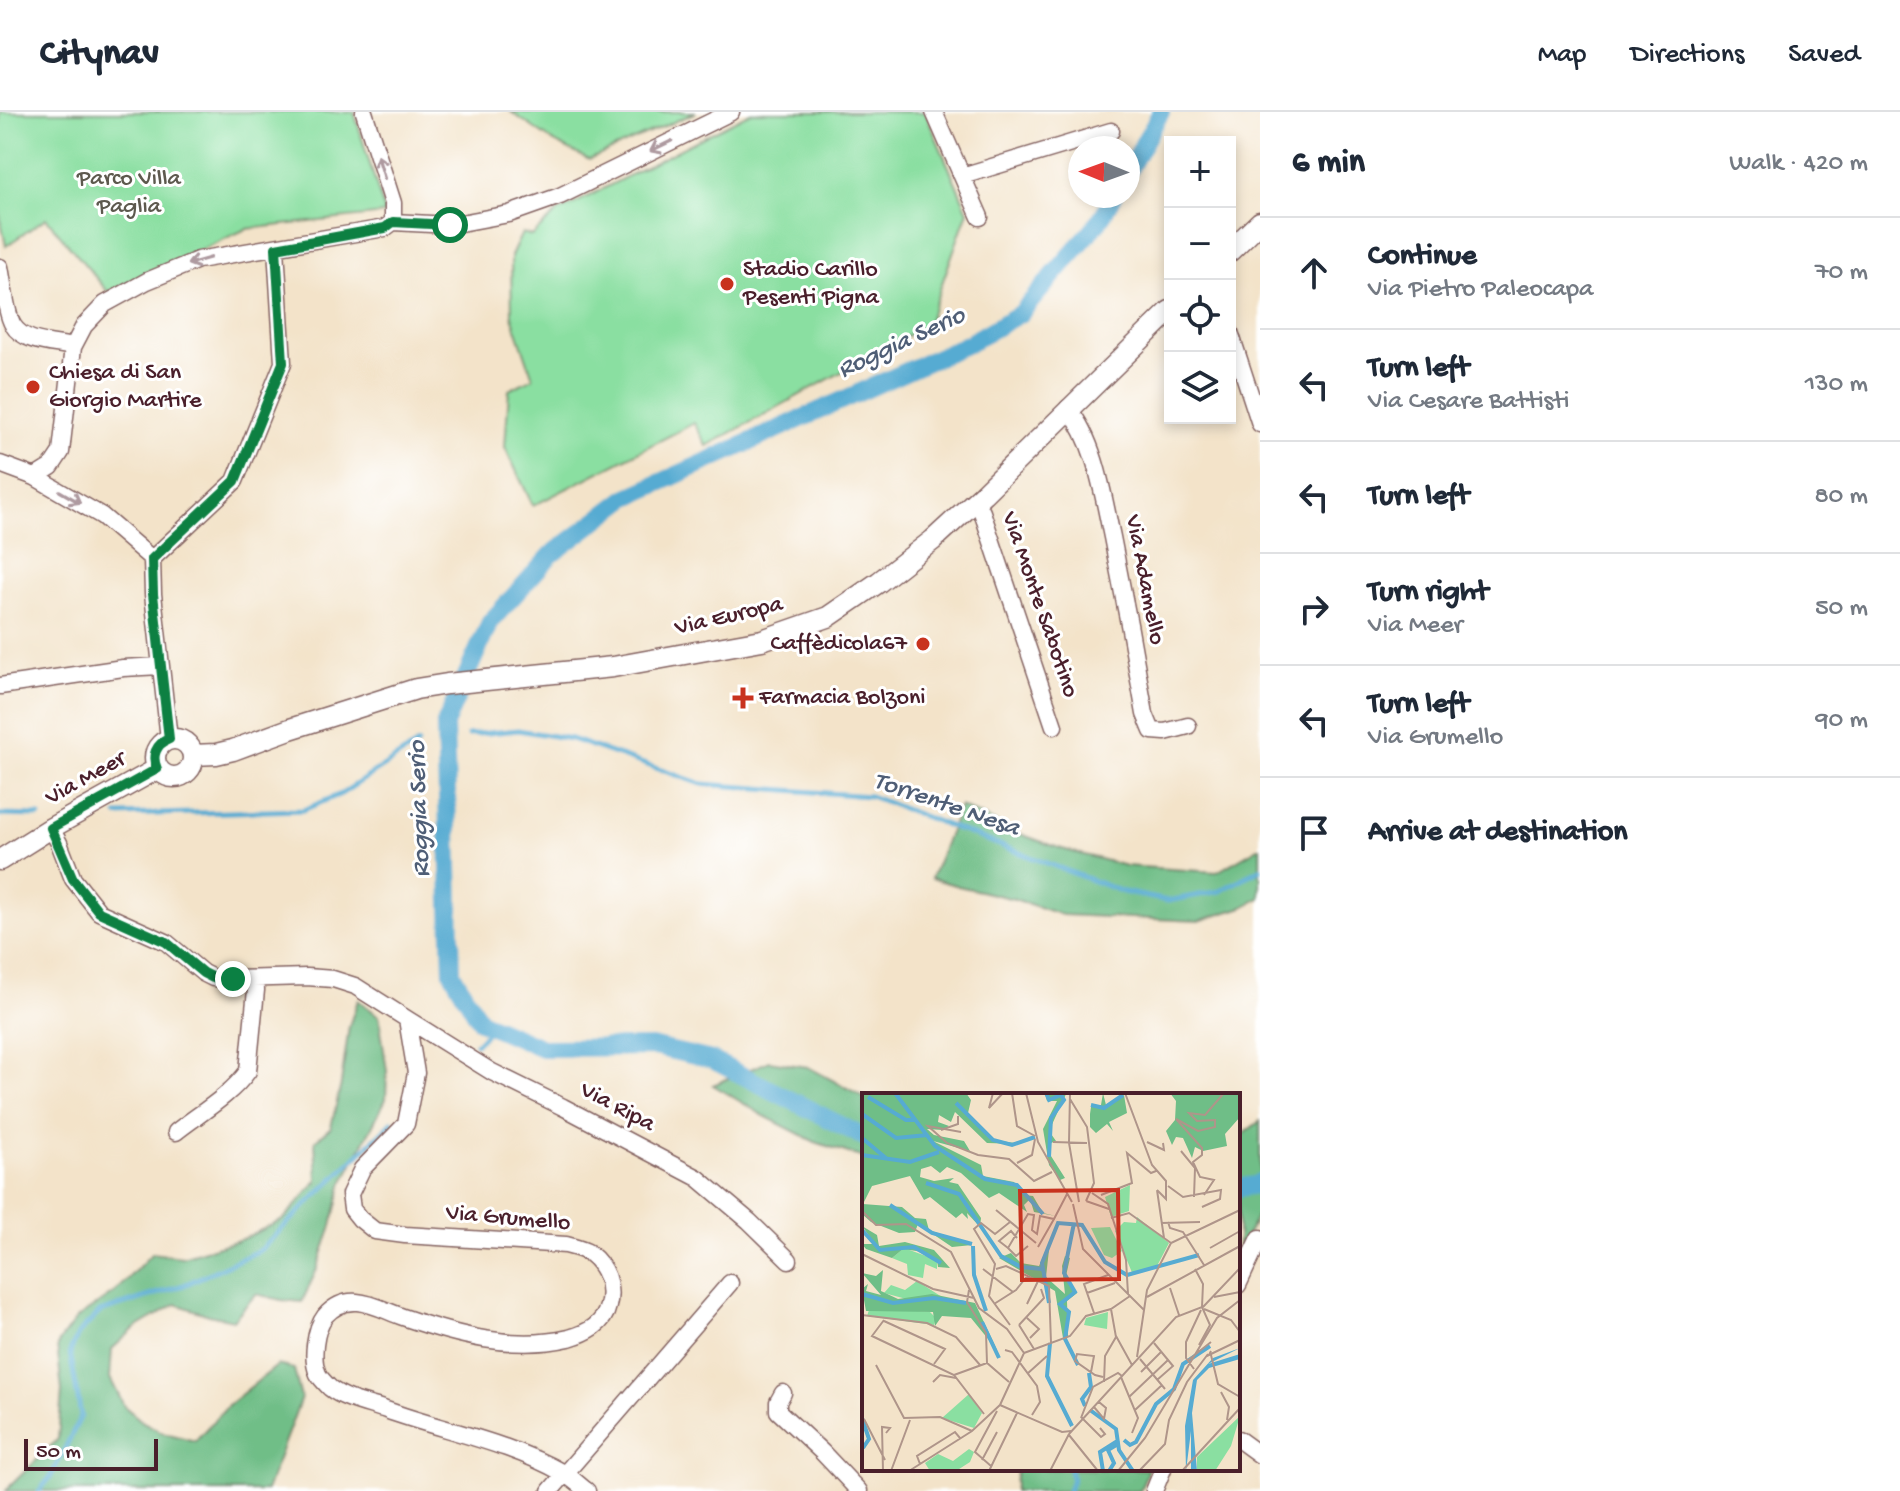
<!DOCTYPE html>
<html lang="en">
<head>
<meta charset="utf-8">
<style>
	:root { --surface:#fff; --page:#f6f6f7; --text:#1f2937; --muted:#747a83; --line:#e0e1e3 }
	body { margin:0; font-family:"Gochi Hand",sans-serif; background:var(--page); color:var(--text) }
	.controls { position:absolute; right:24px; top:24px; display:grid; overflow:hidden; border-radius:0px; box-shadow:0 4px 12px #0003 }
	.controls button { width:72px; height:72px; display:grid; place-items:center; padding:0; border:0; border-bottom:2px solid var(--line); background:var(--surface); color:var(--text); font:40px sans-serif }
	.compass { position:absolute; left:1068px; top:24px; width:72px; height:72px; border-radius:50%; background:var(--surface); box-shadow:0 4px 12px #0003; rotate:271deg }
	.scale { position:absolute; left:24px; bottom:20px; width:134px; box-sizing:border-box; padding-left:8px; border:4px solid #4a1f2b; border-top:0; font-size:22px; line-height:28px; white-space:nowrap; color:#4a1f2b; -webkit-text-stroke:6px #fff; paint-order:stroke }
	.stop { position:absolute; width:24px; height:24px; margin:-18px; border:6px solid #0b8043; border-radius:50%; background:#fff }
	.stop.end { background:#0b8043; border-color:#fff; box-shadow:0 2px 8px #0008 }
	.list { margin:0; padding:0; list-style:none }
	h2 { display:flex; justify-content:space-between; align-items:center; height:104px; margin:0; padding:0 32px; font-size:34px }
	h2 small { font-size:26px; font-weight:400; color:var(--muted) }
	.list li { display:grid; grid-template-columns:52px 1fr auto; gap:24px; align-items:center; box-sizing:border-box; height:112px; padding:0 32px; border-top:2px solid var(--line) }
	.list b { display:block; font-size:30px; white-space:nowrap }
	.list p { margin:0; font-size:26px; white-space:nowrap; color:var(--muted) }
	.list em { font-size:26px; font-style:normal; color:var(--muted) }
	.icon { flex:none; width:44px; height:44px; fill:none; stroke:currentColor; stroke-width:2; stroke-linecap:round; stroke-linejoin:round }
	.map { position:relative; flex:none; width:1260px; height:1379px; overflow:hidden }
	header { display:flex; align-items:center; gap:48px; box-sizing:border-box; height:112px; padding:0 40px; background:var(--surface); border-bottom:2px solid var(--line) }
	header strong { font-size:38px }
	nav { display:flex; gap:44px; margin-inline-start:auto; font-size:28px }
	main { display:flex }
	aside { flex:1; background:var(--surface) }
	.map>svg:first-child { display:block }
	.green { fill:#8adfa1; stroke:#6a7f66; stroke-width:2 }
	.forest { fill:#6fbe87; stroke:#5c6e59; stroke-width:2 }
	.lines { fill:none; stroke-linecap:round; stroke-linejoin:round }
	.stream { stroke:#56abd2; stroke-width:5 }
	.canal { stroke:#56abd2; stroke-width:18 }
	.minor-casing { stroke:#856462; stroke-width:19 }
	.tertiary-casing { stroke:#856462; stroke-width:23 }
	.minor { stroke:#fff; stroke-width:16 }
	.tertiary { stroke:#fff; stroke-width:20 }
	.oneway { stroke:#ae9aa0 }
	.route { stroke:#0b8043; stroke-width:10 }
	.poi-dot { fill:#c8321e; stroke:#fff; stroke-width:3 }
	.labels { text-anchor:middle; dominant-baseline:central; stroke-width:6; stroke-linejoin:round; paint-order:stroke }
	.park-label { font-size:24px; fill:#5d594e; stroke:#fff }
	.poi-label { font-size:24px; fill:#4a1f2b; stroke:#fff; text-anchor:start }
	.street-label { font-size:24px; fill:#4a1f2b; stroke:#fff }
	.water-label { font-size:26px; font-style:italic; fill:#4f5e76; stroke:#fff }
	.inset-river { fill:none; stroke:#56abd2; stroke-width:4 }
	.inset-road { fill:none; stroke:#af958a; stroke-width:2 }
	.view { fill:#c8321e; fill-opacity:0.15; stroke:#c8321e; stroke-width:4 }
	.inset-edge { fill:none; stroke:#4a1f2b; stroke-width:4 }
</style>
</head>
<body>
<header>
<strong>Citynav</strong>
<nav><a>Map</a><a>Directions</a><a>Saved</a></nav>
</header>
<main>
<div class="map">
<svg width="1260" height="1379" viewBox="0 0 1260 1379">
	<rect width="100%" height="100%" fill="#fff"/>
	<filter id="ink" filterUnits="userSpaceOnUse"><feTurbulence type="fractalNoise" baseFrequency=".0125" numOctaves="2"/><feDisplacementMap in="SourceGraphic" scale="16" xChannelSelector="R" yChannelSelector="G"/><feConvolveMatrix kernelMatrix="1 2 1 2 8 2 1 2 1" color-interpolation-filters="sRGB"/></filter>
	<filter id="wash" filterUnits="userSpaceOnUse"><feTurbulence type="fractalNoise" baseFrequency=".006" numOctaves="4" result="noise"/><feDisplacementMap in="SourceGraphic" scale="32" xChannelSelector="R" yChannelSelector="G"/><feGaussianBlur stdDeviation="1.8" result="paint"/><feColorMatrix in="noise" values="0 0 0 0 0 0 0 0 0 0 0 0 0 0 0 0 0 1.4 0 .05"/><feComposite in="paint" operator="in"/></filter>
	<g filter="url(#wash)">
		<rect width="100%" height="100%" fill="#f3e3c9"/>
		<path class="green" d="M0,0h354l31,102 -139,15 -138,63 -62,-74 -40,28 -6,-30z
			M511,0h185l-107,48 -35,-18z
			M752,0h173l43,99 -41,114 -220,121 -13,-23 -161,83 -28,-59 4,-57 24,-12 -21,-62 -1,-60 11,-23 10,3 26,-24z"/>
		<path class="forest" d="M960,694l60,28 42,15 64,17 91,6 43,-25v51l-17,9 -44,14 -137,-6 -48,-16 -56,-13 -27,-8z
			M358,888l21,16 8,55 -1,28 -44,86 -10,41 -15,43 -15,33 -21,-2 -25,-6 -23,26 -24,-5 -33,-11 -42,25 -22,20 -2,29 14,28 19,16 19,10 33,9 33,-36 50,-40 16,4 7,29 -35,93h-261l53,-52 4,-48 -5,-46 19,-26 40,-28 36,-38 30,4 60,-18 41,-19 34,-39 -2,-40 16,-14 10,-43 8,-58z
			M769,949l39,6 56,30v61l-49,-16 -51,-26 -51,-31z
			M1260,1009v88l-22,45v-116z
			M1017,1357h131l-8,22h-126z"/>
		<g class="lines">
			<path class="stream" d="M468,623l50,-5 53,9 131,45 168,12 253,96 45,9 52,-10 40,-22
				M0,703l40,1
				M117,703l186,-5 38,-16 77,-50
				M476,931l17,-16
				M39,1379l11,-13 31,-62 -11,-64 8,-18 22,-22 84,-27 76,-35 132,-128
				M1068,1379l4,-12 -2,-10"/>
			<path class="canal" d="M1128,59l33,-59
				M864,1025l-152,-77 -57,-13 -113,1 -62,-27 -28,-48 -7,-249 45,-102 61,-67 75,-57 343,-155 52,-30 77,-90 16,-27
				M1238,1076l18,-3 4,-3"/>
		</g>
	</g>
	<g filter="url(#ink)">
		<g class="lines">
			<g class="minor-casing">
				<path id="minor" d="M364,0l29,91v19
					M934,0l46,105
					M962,64l149,-45
					M0,155c3,14 6,47 13,58 10,18 42,18 60,22
					M1230,220l30,92
					M1068,296c28,35 35,87 44,129 12,59 23,118 33,177l7,17 13,1 23,-6
					M0,352l35,13 67,39 50,43
					M35,365l16,-10 10,-15 12,-105 11,-21 21,-22 42,-23 51,-21 187,-32 8,-6 57,3 59,-11 51,-18 171,-84
					M976,388l6,12 72,214
					M152,447l83,-78 48,-118 -7,-115
					M152,447l1,35 16,145
					M0,574l123,-18 38,-2
					M51,716l8,15 14,36 26,33 67,30 37,31 10,5 20,1 74,-2 26,2 22,7 52,33 9,54 -10,51 -44,45 -12,25 2,15 8,10 15,12 30,4 161,10c7,2 17,4 23,8 17,13 24,33 19,53 -4,19 -22,27 -39,32 -56,13 -114,-3 -166,-21 -15,-5 -30,-14 -46,-15 -13,-1 -24,5 -32,14 -10,13 -14,43 -7,58 2,4 9,11 12,14 15,12 38,16 56,22 58,21 122,32 177,63 8,4 16,12 24,18
					M407,907l85,53 71,35 135,71 51,43 40,39
					M176,1020c24,-19 54,-36 72,-61l8,-81 -2,-11
					M1238,1173l22,-47
					M783,1281l-5,9v9l44,41 37,39
					M1238,1327l22,16
					M550,1379l180,-208
					M1154,1379l9,-22"/>
			</g>
			<g class="tertiary-casing">
				<path id="tertiary" d="M1230,139l30,-29
					M155 646a19 19 0 1 1 38 0a19 19 0 1 1-38 0Z
					M193,643l23,-1 17,-4 57,-21 126,-40 31,-5 166,-17 149,-27 66,-23 51,-35 54,-42 50,-46 187,-183
					M0,748l51,-32 106,-59"/>
			</g>
			<use href="#minor" class="minor"/>
			<use href="#tertiary" class="tertiary"/>
		</g>
		<defs><path id="oneway-shaft" d="M-6 0H5M1.5-3L5.5 0L1.5 3" fill="none" stroke-width="1.6" stroke-linecap="round" stroke-linejoin="round" transform="scale(2)"/></defs>
		<g class="oneway">
			<use href="#oneway-shaft" transform="translate(661 34) rotate(154)"/>
			<use href="#oneway-shaft" transform="translate(381 55) rotate(-107)"/>
			<use href="#oneway-shaft" transform="translate(199 149) rotate(164)"/>
			<use href="#oneway-shaft" transform="translate(70 385) rotate(30)"/>
		</g>
	</g>
	<g class="lines" filter="url(#ink)">
		<path class="route" d="M233,867l-20,-1 -10,-5 -37,-31 -67,-30 -26,-33 -22,-51 106,-59c-6,-13 -1,-25 12,-30l-16,-145 -1,-35 83,-78 48,-118 -7,-115 109,-20 8,-6 57,3"/>
	</g>
	<g class="poi-dot">
		<circle cx="727" cy="172" r="8"/>
		<circle cx="33" cy="275" r="8"/>
		<circle cx="923" cy="532" r="8"/>
		<path d="M739 574h8v8h8v8h-8v8h-8v-8h-8v-8h8z"/>
	</g>
	<g class="labels">
		<g class="park-label">
			<text x="129" y="67">Parco Villa<tspan x="129" dy="28">Paglia</tspan></text>
		</g>
		<g class="poi-label">
			<text x="743" y="158">Stadio Carillo<tspan x="743" dy="28">Pesenti Pigna</tspan></text>
			<text x="49" y="261">Chiesa di San<tspan x="49" dy="28">Giorgio Martire</tspan></text>
			<text x="907" y="532" text-anchor="end">Caffèdicola67</text>
			<text x="759" y="586">Farmacia Bolzoni</text>
		</g>
		<g class="street-label">
			<text transform="translate(1144 468) rotate(79)">Via Adamello</text>
			<text transform="translate(1039 493) rotate(71)">Via Monte Sabotino</text>
			<text transform="translate(729 505) rotate(-13)">Via Europa</text>
			<text transform="translate(86 667) rotate(-29)">Via Meer</text>
			<text transform="translate(617 996) rotate(28)">Via Ripa</text>
			<text transform="translate(508 1107) rotate(5)">Via Grumello</text>
		</g>
		<g class="water-label">
			<text transform="translate(902 232) rotate(-25)">Roggia Serio</text>
			<text transform="translate(946 694) rotate(19)">Torrente Nesa</text>
			<text transform="translate(421 697) rotate(-92)">Roggia Serio</text>
		</g>
	</g>
	<g transform="translate(862 981)">
		<rect width="378" height="378" fill="#f3e3c9"/>
		<path d="M268,92l-1,26 -18,6 -6,-20zM275,124l32,26 -12,23 -24,9 -18,-44 9,-9 12,1zM248,134l12,24 -10,7 -8,-3 -13,-27zM42,155l33,12v9l-12,-5 -2,14 -15,-3 -1,-11 -15,-6zM55,188l25,16 -32,3 -26,-7 7,-8 14,5zM8,214l60,5 6,6 -2,7 -67,-9zM246,219l-1,17 -23,-4 2,-7zM107,301l13,19 -8,15 -32,-10zM378,323l-9,30 -16,25h-18v-14zM107,356l5,3 -4,10 -14,9h-26l-5,-8 13,-9 15,7z" fill="#8adfa1"/>
		<path d="M0,0h104l5,7 -3,13 26,27 28,4 -35,-1 -32,-31 -4,10 -12,-7 -1,7 11,4 -6,4 -16,-1 7,6 30,6 6,10 -37,-10 48,24 2,11 31,6 10,13 9,1 10,17 13,3 -22,-4 -4,-13 -6,6 3,7 -28,-19 -10,5 -28,-25 -14,-6 -7,6 -9,-7 -10,3 -1,8 14,4 20,-3 -5,4 9,2 23,34 -1,9 -13,-14 1,6 -6,-6 -6,5 -26,-21 -6,3 -14,-24 -38,10 -9,18 39,3 13,11 11,1 3,11 43,15 -20,2 -34,-23 -3,8 -16,1 -28,-11 -9,-8zM183,0l21,1 -17,37 7,10 -5,2v13l14,22 -5,2 -11,-15 -6,-36 14,-28h-10zM241,0l3,12 18,-10 3,18 -18,9 4,9 -6,-7 -11,9 -6,-6v-13l1,-7 10,-2zM308,0h70v24l-15,17 2,12 -24,5 -8,-4 -3,11 -9,-20 -7,-1 -4,8 -6,-14 9,-11 1,-19zM0,133l15,9 2,11 26,-4 29,8 16,18 -12,-1 -1,-7 -14,-8 -20,-3 -11,9 -26,-9 -4,-5h13zM188,148l-4,36 19,17 -3,-28 3,-10 5,2 -4,18 11,17 -10,8 1,35 -5,2 -8,-47 -56,-33 12,-5 10,10 18,3zM21,177l-2,21 17,8 34,-5 43,9 22,47 -26,-32 -29,-2 -7,10 -2,-14 -67,-1 -4,-22 6,-5 -2,7 15,4 -19,-22 14,3z" fill="#6fbe87"/>
		<path d="M378,255l-32,16 32,-10v5l-31,9 -12,12 -5,33 5,58h-6v-40l-5,40 -1,-45 8,-46 20,-22z" fill="#56abd2"/>
		<path class="inset-river" d="M33,0l40,53 50,33 32,6 26,29M184,0l3,7 12,-5 3,5 -13,18 -2,39M6,4l38,23h10M94,10l37,37 19,5 23,-8M229,12l13,3 19,-13M0,21l34,24 32,-3M0,45l25,21M0,62l48,7 29,-10M64,90l33,11 42,62 20,11 21,2M28,112l42,28 40,11M212,130l-10,50 11,19 -15,12 9,8 -4,27 13,26M0,137l18,20 34,-3 27,16M111,153l1,29 12,36M0,201l31,9 41,-5 32,5M187,210l-7,-40 16,-40 24,2 23,37 22,13 72,-20M120,229l17,36M188,250l-3,33 25,50M223,313l-3,-7 9,-12 -2,-14M228,317l26,19 3,21 14,21M0,325l7,21 -6,9M262,347l6,5 6,-3 20,-38 18,-15 9,-25 27,-18M241,378l-3,-19 19,-12M247,378l5,-8 -6,-13 10,-6"/>
		<path class="inset-road" d="M131,0l-4,15 14,-15M150,0l5,33 18,10M164,0l12,49 34,60M208,0l-1,50 10,59M263,0l27,72 14,16v18l-9,-9M208,6l17,28 7,56 -8,18M79,37l17,-6v-8M99,39l-33,-6 19,17 31,12 31,4 25,22 18,-9M191,49l34,1M285,49l17,8 -1,-7M319,58l14,17 -1,29M155,70l15,-8 3,-16M306,93l15,11 38,-7 -1,9 -18,8M295,97l7,48M230,100l16,11 18,56 2,34M239,102l31,-12 -5,-30 24,20 5,-2M342,102l10,-15 -14,-3 -7,-15 9,-7v-7l-26,-29 22,12 17,-4v-7l-18,1 -8,-8 16,2 19,-22M224,108l23,8M211,111l10,45 61,61M134,117l40,33M0,118l14,14 30,-1 45,28 28,56 28,21 17,24M249,125l18,-5 42,30M148,129l-15,12 -14,-11 -7,6 21,35 -6,32 21,29M306,129l2,6 13,4 21,33M299,130l39,-1M166,153l-12,10 -8,-8 20,-34 6,1 -2,15 5,4 3,-18 14,3 13,-25M176,154l16,-28M146,155l-9,-7 12,-10 6,7M348,155l30,-17M0,161l71,35 41,9M121,176l30,23M134,176l10,-3 43,20 2,57M333,176l8,15 -1,23M308,195l9,27M107,197l-2,12 19,31 1,30M225,200l28,-10M285,204l93,-51M352,204l26,-5M132,211l22,-14 12,-15M165,211l12,-25M341,214l37,-39M342,216l27,11 9,12M232,220l-10,-29 24,-9M0,222l65,8 29,14 24,28M165,225l12,11 -9,9M22,227l-12,16 82,39 30,39M22,228l61,28 -11,15M157,232l25,-27 -3,-9M157,232l15,24M254,243l16,29M292,250l19,23 -16,14M143,257l7,2 25,34 3,16 -8,13M349,258l-2,4 31,-15M162,260l46,-17 16,-20 25,-7 19,-13M349,262l7,29 22,13M275,264l10,-67 24,-47 69,-33M278,266l25,30M325,268l24,-19M14,272l28,53 36,-1 32,14M332,276l-8,-11v-16l15,-32M229,279l3,-16 -17,-2 -2,7 20,14 8,2M279,279l20,-20M165,281l20,-18M92,282l33,-12 22,19M259,284l17,41 -6,15M71,289l7,-7 16,3M242,289l1,-26 11,-19 -5,-28M359,299l8,15 -2,13M267,304l39,-37M138,312l24,-52M232,314l10,12 2,-11 -7,-6M273,317l27,-25M219,324l20,20 4,-3 -5,-6M219,325l12,-31 25,-14 4,3M2,326l21,41M207,341l107,-117 26,-10 8,18 -11,20M207,342l29,36M120,367l15,-28M58,371l-3,-8 38,-24 5,6M129,373l-16,-14 22,-41M21,378l-1,-44 8,1 -4,5M29,378l19,-51M47,378l63,-40 28,-26 62,27 9,-1M127,378l28,-58M188,378l19,-37M256,378l27,-33 72,-120 23,-18M277,378l26,-27 4,-24 18,-38 21,-28M320,378l58,-63"/>
		<path class="view" d="M256,97l1,89 -97,1 -2,-89z"/>
		<rect width="378" height="378" class="inset-edge"/>
	</g>
</svg>
<div class="controls">
<button>+</button>
<button>−</button>
<button><svg class="icon" aria-label="locate" viewBox="0 0 24 24"><circle cx="12" cy="12" r="6"/><path d="M12 2v4M12 18v4M2 12h4M18 12h4"/></svg></button>
<button><svg class="icon" aria-label="layers" viewBox="0 0 24 24"><path d="M12 4l9 5-9 5-9-5zM3 14l9 5 9-5"/></svg></button>
</div>
<svg class="compass" viewBox="-18 -18 36 36"><path d="M0-13l5 13h-10z" fill="#e53935"/><path d="M0 13l5-13h-10z" fill="#747a83"/></svg>
<div class="scale">50 m</div>
<div class="stop" style="left:450px;top:113px"></div>
<div class="stop end" style="left:233px;top:867px"></div>
</div>
<aside>
<h2>6 min<small>Walk · 420 m</small></h2>
<ul class="list">
<li><svg class="icon" aria-label="ahead" viewBox="0 0 24 24"><path d="M12 20V5M6 11l6-6 6 6"/></svg><div><b>Continue</b><p>Via Pietro Paleocapa</p></div><em>70 m</em></li>
<li><svg class="icon" aria-label="left" viewBox="0 0 24 24"><path d="M17 20v-9H6M10 6l-5 5 5 5"/></svg><div><b>Turn left</b><p>Via Cesare Battisti</p></div><em>130 m</em></li>
<li><svg class="icon" aria-label="left" viewBox="0 0 24 24"><path d="M17 20v-9H6M10 6l-5 5 5 5"/></svg><div><b>Turn left</b></div><em>80 m</em></li>
<li><svg class="icon" aria-label="right" viewBox="0 0 24 24"><path d="M7 20v-9h11M14 6l5 5-5 5"/></svg><div><b>Turn right</b><p>Via Meer</p></div><em>50 m</em></li>
<li><svg class="icon" aria-label="left" viewBox="0 0 24 24"><path d="M17 20v-9H6M10 6l-5 5 5 5"/></svg><div><b>Turn left</b><p>Via Grumello</p></div><em>90 m</em></li>
<li><svg class="icon" aria-label="arrive" viewBox="0 0 24 24"><path d="M6 21V4h12l-3 4 3 4H6"/></svg><div><b>Arrive at destination</b></div></li>
</ul>
</aside>
</main>
</body>
</html>
